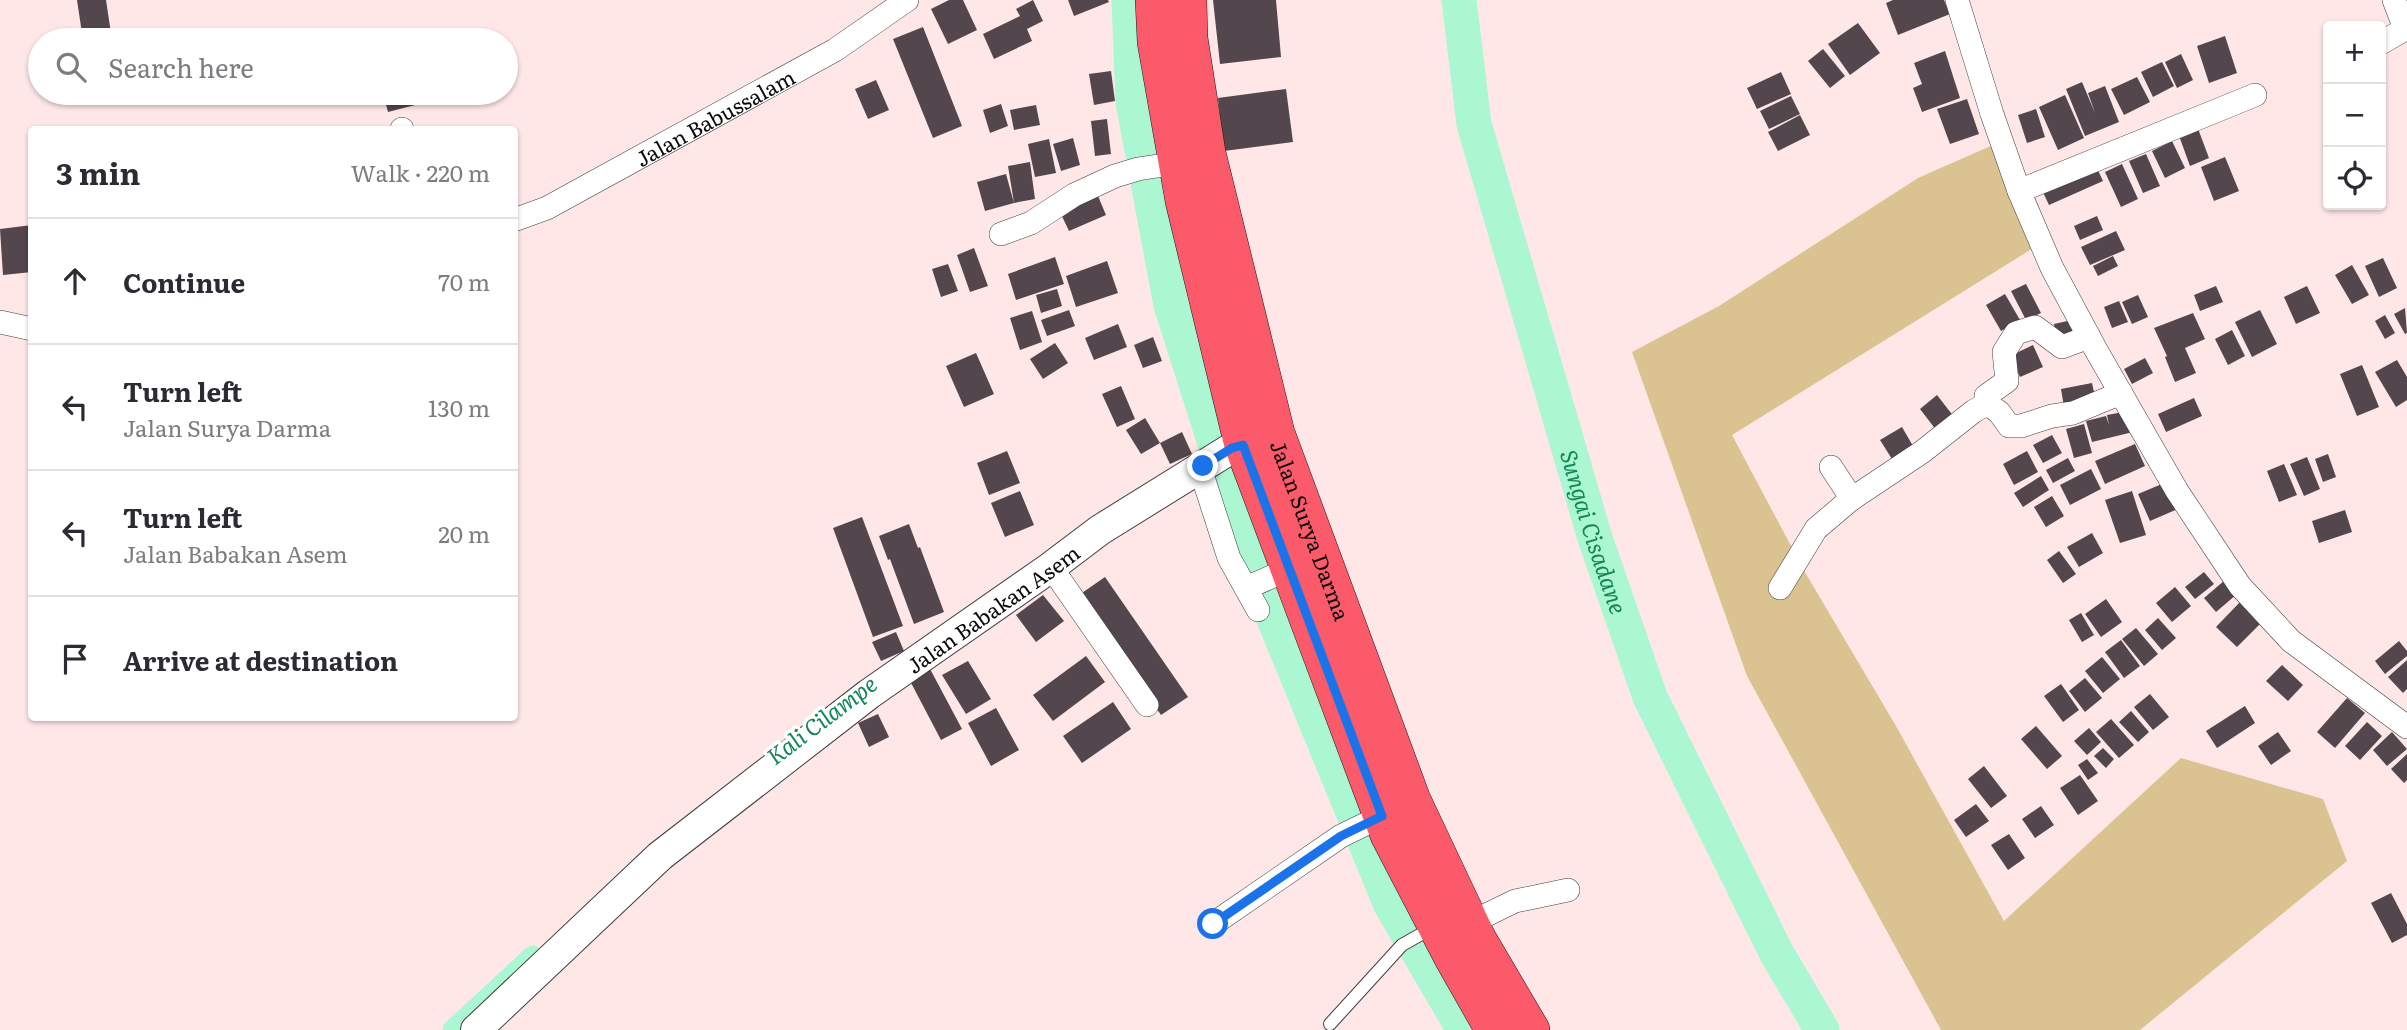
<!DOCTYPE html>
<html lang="en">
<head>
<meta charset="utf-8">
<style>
	:root { --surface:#fff; --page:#f2f2f3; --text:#2b2b33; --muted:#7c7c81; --line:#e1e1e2 }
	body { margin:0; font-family:Literata,serif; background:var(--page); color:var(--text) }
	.controls { position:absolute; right:21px; top:21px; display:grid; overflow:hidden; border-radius:7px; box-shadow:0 2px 5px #0004 }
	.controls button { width:63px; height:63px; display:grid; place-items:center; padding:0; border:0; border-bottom:2px solid var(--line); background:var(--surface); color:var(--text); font:35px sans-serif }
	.stop { position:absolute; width:21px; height:21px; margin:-16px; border:5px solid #1a73e8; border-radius:50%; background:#fff }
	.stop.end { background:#1a73e8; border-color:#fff; box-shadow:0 2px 7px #0008 }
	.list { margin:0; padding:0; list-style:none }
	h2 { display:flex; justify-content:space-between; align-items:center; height:91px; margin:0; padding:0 28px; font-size:30px }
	h2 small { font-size:23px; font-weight:400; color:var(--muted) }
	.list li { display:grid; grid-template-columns:46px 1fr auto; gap:21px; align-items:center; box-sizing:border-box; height:126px; padding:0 28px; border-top:2px solid var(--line) }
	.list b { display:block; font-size:26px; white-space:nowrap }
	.list p { margin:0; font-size:23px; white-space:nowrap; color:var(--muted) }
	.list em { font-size:23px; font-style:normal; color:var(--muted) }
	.icon { flex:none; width:38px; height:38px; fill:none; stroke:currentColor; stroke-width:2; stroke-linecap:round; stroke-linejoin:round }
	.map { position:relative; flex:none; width:2407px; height:1030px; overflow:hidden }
	.search { position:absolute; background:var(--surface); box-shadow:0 2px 5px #0004; left:28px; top:28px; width:490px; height:77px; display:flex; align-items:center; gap:18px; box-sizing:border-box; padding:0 24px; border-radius:38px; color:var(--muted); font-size:26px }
	.panel { position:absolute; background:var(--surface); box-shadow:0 2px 5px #0004; left:28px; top:126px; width:490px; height:595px; border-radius:7px }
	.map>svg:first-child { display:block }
	.forest { fill:#dac390 }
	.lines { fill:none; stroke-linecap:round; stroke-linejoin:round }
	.canal { stroke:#abf7d2; stroke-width:21 }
	.river { stroke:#abf7d2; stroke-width:35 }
	.building { fill:#53464c }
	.service-casing { stroke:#3d3d3d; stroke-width:14 }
	.minor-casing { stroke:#3d3d3d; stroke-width:24 }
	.tertiary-casing { stroke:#3d3d3d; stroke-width:32 }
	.primary-casing { stroke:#1b1b1b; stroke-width:38 }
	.service { stroke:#fff; stroke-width:12 }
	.minor { stroke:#fff; stroke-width:23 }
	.tertiary { stroke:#fff; stroke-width:30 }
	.primary { stroke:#fb5a6b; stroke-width:37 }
	.route { stroke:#1a73e8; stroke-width:9 }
	.labels { text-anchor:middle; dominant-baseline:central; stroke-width:7; stroke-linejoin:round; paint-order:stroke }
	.street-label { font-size:21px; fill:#0a0a0a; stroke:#fff }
	.water-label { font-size:23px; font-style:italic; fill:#138756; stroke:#fff }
</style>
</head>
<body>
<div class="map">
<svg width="2407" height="1030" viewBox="0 0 2407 1030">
	<rect width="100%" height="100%" fill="#ffe7e8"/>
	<path class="forest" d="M2002,141l33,106 -303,188 74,139 90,152 108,195 177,-163 142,41 24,62 -207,169h-199l-194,-354 -115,-324 87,-46 199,-128z"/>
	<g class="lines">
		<path class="canal" d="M453,1030l80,-74"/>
		<g class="river">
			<path d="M1129,0l4,102 38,203 89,280 131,320 73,125"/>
			<path id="s1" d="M1459,0l15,124 121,414 55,159 127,257 45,76"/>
		</g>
	</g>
	<path class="building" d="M77,0h29l6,40h-29z
		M949,0h14l14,30 -29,14 -17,-35z
		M1033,0l10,21 -16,8 5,12 -38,18 -11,-25 37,-18 -4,-7z
		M1068,0h40l1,2 -35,14z
		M1213,0h63l5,57 -61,7z
		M1893,0h51l6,14 -52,21 -12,-32z
		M1858,23l22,30 -30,22 -22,-31z
		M923,27l39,99 -29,12 -40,-99z
		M2225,36l12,37 -28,10 -12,-37z
		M1823,49l22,27 -15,12 -22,-27z
		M1945,51l15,47 -38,14 -9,-24 9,-4 -8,-21z
		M2181,54l12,26 -16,8 -12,-26z
		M2162,62l12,24 -21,11 -12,-25z
		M1111,71l4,30 -21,4 -5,-31z
		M1781,72l10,22 -34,15 -10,-21z
		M2137,77l13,25 -26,13 -13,-26z
		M876,80l13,30 -21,9 -13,-30z
		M2082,82l13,31 -7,-20 17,-7 14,36 -34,14 -19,-47z
		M1286,89l7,53 -69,9 -6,-53z
		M383,93h34l2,11 -31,8z
		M2065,95l19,43 -26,12 -19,-43z
		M1791,96l9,18 -31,15 -9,-18z
		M1967,99l12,35 -29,10 -13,-35z
		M1001,104l7,22 -18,7 -7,-23z
		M1036,105l4,20 -26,5 -4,-20z
		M2036,109l9,28 -18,6 -9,-28z
		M1800,115l10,20 -32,16 -10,-19z
		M1107,119l4,35 -16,2 -4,-35z
		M2197,126l12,32 -19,8 -12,-33z
		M1073,138l7,27 -19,6 -8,-27z
		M1049,139l7,34 -21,4 -7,-33z
		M2172,141l13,27 -20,10 -13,-27z
		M2146,154l14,32 -17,7 -14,-32z
		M2225,157l14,34 -25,10 -13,-34z
		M1030,162l5,37 -21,4 -6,-37z
		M2095,164l8,17 -54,24 -8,-17z
		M2122,164l16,35 -17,8 -16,-35z
		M1006,174l8,29 -29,8 -8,-29z
		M1098,196l8,19 -37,16 -9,-19z
		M2097,216l6,14 -23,10 -6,-14z
		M32,225v47l-29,3 -3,-46z
		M2116,231l9,19 -35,15 -9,-18z
		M974,248l14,38 -18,6 -13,-37z
		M2113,256l5,10 -20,10 -5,-10z
		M1055,257l9,27 -48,16 -8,-26z
		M2383,258l14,30 -18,9 -14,-31z
		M1107,261l11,32 -42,14 -10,-31z
		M948,264l10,27 -17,6 -9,-28z
		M2352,265l17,30 -17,9 -17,-29z
		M2026,284l15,29 -15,7 -15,-29z
		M2216,286l7,16 -23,9 -6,-16z
		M2307,286l13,27 -24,11 -12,-27z
		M1057,289l5,17 -21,7 -5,-18z
		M2005,294l15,26 -19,11 -15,-26z
		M2138,295l10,22 -16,7 -10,-22z
		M2119,301l9,21 -16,6 -8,-21z
		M2405,308l2,25 -2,1 -11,-20z
		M1069,310l6,16 -28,10 -6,-16z
		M2260,310l17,34 -25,13 -17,-35z
		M1032,311l10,31 -22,8 -10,-32z
		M2193,313l12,26 -20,9 11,25 -21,9 -10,-25 2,-1 -13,-28z
		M2385,315l10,18 -10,6 -10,-18z
		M2072,320l3,16 -18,3 -3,-15z
		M1118,324l9,23 -33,13 -9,-22z
		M2232,330l13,26 -17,9 -13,-26z
		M1153,337l9,24 -19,7 -9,-23z
		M1055,343l13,20 -25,16 -13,-20z
		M2033,345l10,22 -23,10 -10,-21z
		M976,353l18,41 -30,13 -18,-41z
		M2145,358l8,15 -21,11 -8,-15z
		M2397,360l10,17v23l-11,7 -21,-35z
		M2362,365l17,42 -22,9 -17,-42z
		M2092,383l4,18 -32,6 -3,-18z
		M1121,386l14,33 -18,8 -15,-33z
		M1937,395l21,27 -18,13 -20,-26z
		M2194,398l8,18 -36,16 -8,-18z
		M2129,411l4,21 -41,10 -6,-21 20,-5 3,9 -2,-10z
		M1145,418l15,25 -19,11 -15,-24z
		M2084,424l8,29 -18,5 -8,-29z
		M1902,427l11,19 -21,13 -12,-19z
		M1182,432l10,22 -22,10 -10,-21z
		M2052,435l10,18 -19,10 -10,-18z
		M2135,444l10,22 -40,18 -10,-23z
		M1007,451l13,32 -31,12 -12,-32z
		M2027,451l11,21 -24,13 -11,-21z
		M2328,454l8,23 -13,5 -8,-23z
		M2307,457l13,32 -16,7 -14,-32z
		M2068,458l7,13 -22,12 -7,-13z
		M2284,464l13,31 -18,7 -12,-31z
		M2091,469l10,20 -31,16 -10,-20z
		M2041,476l8,14 -26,17 -9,-14z
		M2169,481l11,27 -30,13 -12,-27z
		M1020,491l14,34 -29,12 -14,-34z
		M2132,491l14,44 -26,8 -15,-43z
		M2052,496l12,20 -18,11 -12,-20z
		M2345,510l7,22 -33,11 -7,-22z
		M862,517l41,109 -30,11 -40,-109z
		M909,524l9,24 2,-1 24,65 -30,12 -24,-65 -2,1 -9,-24z
		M2092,533l11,20 -24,14 -12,-20z
		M2059,551l17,23 -13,9 -16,-23z
		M2204,572l10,12 -19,15 -10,-12z
		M1105,577l83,120 -27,18 -82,-120z
		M2225,580l12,14 -21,18 -12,-14z
		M2175,587l16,19 -19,16 -16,-19z
		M1043,595l21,26 -28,21 -20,-27z
		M2106,599l16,23 -21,15 -16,-23z
		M2240,602l21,21 -24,24 -21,-20z
		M2081,613l13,22 -12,7 -13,-22z
		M2158,618l18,20 -14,12 -17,-20z
		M2136,628l22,26 -14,12 -22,-27z
		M896,632l8,19 -23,10 -9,-19z
		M2121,640l19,26 -16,12 -19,-26z
		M2399,641l8,10v5l-22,18 -10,-13z
		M1086,656l19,26 -52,39 -20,-26z
		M2102,657l18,22 -17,14 -18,-22z
		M2407,660v29l-4,4 -15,-16z
		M968,661l23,38 -25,15 -24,-39z
		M2282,665l21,20 -15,16 -22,-20z
		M929,667l33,62 -21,11 -32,-61z
		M2085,678l17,20 -17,14 -16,-21z
		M2061,684l18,26 -16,12 -19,-26z
		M2150,694l19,23 -16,13 -19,-23z
		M2347,698l18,15 -30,35 -18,-16z
		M1113,702l18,27 -49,34 -19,-27z
		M2245,706l10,17 -38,25 -11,-17z
		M996,708l23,42 -28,16 -23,-43z
		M2131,711l18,21 -11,10 -19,-20z
		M878,714l11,23 -20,10 -11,-24z
		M2111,719l23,26 -15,13 -23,-26z
		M2367,722l15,14 -22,24 -15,-14z
		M2036,726l26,30 -15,13 -26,-30z
		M2089,728l12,14 -14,13 -13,-14z
		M2278,732l13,19 -20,14 -13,-19z
		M2392,732l15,17 -20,17 -14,-16z
		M2103,748l11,11 -8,9 -12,-12z
		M2407,754v26l-3,3 -13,-14z
		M2087,759l11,14 -10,7 -10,-15z
		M1984,766l23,30 -16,12 -23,-29z
		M2080,775l18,26 -20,14 -18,-27z
		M1976,804l13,17 -23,16 -12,-17z
		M2041,806l13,19 -19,13 -13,-19z
		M2009,834l16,24 -17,12 -17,-25z
		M2391,893l16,31v11l-15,8 -21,-40z"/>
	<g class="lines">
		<g class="service-casing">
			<path id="service" d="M1330,1024l72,-79 30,-17"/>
		</g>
		<g class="minor-casing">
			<g id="minor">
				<path d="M1957,0l35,114 27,77 33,77 44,82 81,141 63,95 51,55 116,86"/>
				<path d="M2394,0l11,29 2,-1"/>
				<path d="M2381,43l24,-14"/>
				<path d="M402,130v-1"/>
				<path d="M2019,191l236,-96"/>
				<path id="s2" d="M514,220l33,-12 288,-158 72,-50"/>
				<path d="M1001,234l30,-11 43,-28 41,-19 23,-7 39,-6"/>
				<path d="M0,322l32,7"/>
				<path d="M1987,404l-1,-8 21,-15 -3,-29 12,-19 19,-6 27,20 27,-10"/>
				<path d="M1831,467l21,32"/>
				<path d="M1200,468l29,90 29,52"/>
				<path d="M1051,567l96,138"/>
				<path d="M1246,588l43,-19"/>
				<path d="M1780,588l36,-59 34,-29 72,-48 52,-41 13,-7 12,8 10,14h12l31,-10 21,-3 48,-20"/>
				<path d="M1470,923l45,-22 53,-11"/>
				<path d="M1213,924l128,-88 41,-20"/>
			</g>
		</g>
		<g class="tertiary-casing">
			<g id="tertiary">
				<path id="s3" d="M476,1030l184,-174 209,-162 182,-127 49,-37 132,-82 32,-11"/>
			</g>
		</g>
		<g class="primary-casing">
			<g id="primary">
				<path d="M1154,0l2,42 28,159 59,244 146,390 63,121 42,74"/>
				<path id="s4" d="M1188,0l1,38 18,115 69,280 136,367 66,140 53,90"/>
			</g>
		</g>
		<use href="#service" class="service"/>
		<use href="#minor" class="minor"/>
		<use href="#tertiary" class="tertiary"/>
		<use href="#primary" class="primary"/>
	</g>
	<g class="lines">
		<path class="route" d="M1203,466l29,-18 11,-3 139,371 -41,20 -128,88"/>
	</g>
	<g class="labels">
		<g class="street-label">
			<text stroke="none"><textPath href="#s2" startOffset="226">Jalan Babussalam</textPath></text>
			<text stroke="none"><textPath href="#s4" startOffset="546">Jalan Surya Darma</textPath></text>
			<text stroke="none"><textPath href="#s3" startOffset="668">Jalan Babakan Asem</textPath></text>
		</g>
		<g class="water-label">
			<text stroke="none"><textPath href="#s1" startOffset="550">Sungai Cisadane</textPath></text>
			<text transform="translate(821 719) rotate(-37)">Kali Cilampe</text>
		</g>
	</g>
</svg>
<div class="controls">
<button>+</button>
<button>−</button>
<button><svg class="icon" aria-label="locate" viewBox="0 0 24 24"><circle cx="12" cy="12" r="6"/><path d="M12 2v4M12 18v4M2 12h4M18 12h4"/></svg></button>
</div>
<div class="stop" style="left:1213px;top:924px"></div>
<div class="stop end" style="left:1203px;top:466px"></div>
<div class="search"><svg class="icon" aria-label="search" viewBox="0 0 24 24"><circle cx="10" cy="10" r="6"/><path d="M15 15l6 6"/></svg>Search here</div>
<section class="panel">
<h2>3 min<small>Walk · 220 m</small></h2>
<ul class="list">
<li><svg class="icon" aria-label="ahead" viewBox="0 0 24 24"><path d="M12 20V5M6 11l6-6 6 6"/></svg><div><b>Continue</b></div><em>70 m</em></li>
<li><svg class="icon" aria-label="left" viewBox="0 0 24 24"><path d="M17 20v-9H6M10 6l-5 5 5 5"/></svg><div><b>Turn left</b><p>Jalan Surya Darma</p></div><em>130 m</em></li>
<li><svg class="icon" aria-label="left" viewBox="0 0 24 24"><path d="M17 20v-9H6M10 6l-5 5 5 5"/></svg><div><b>Turn left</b><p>Jalan Babakan Asem</p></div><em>20 m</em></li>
<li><svg class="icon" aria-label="arrive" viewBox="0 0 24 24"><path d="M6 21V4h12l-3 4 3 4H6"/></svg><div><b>Arrive at destination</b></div></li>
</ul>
</section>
</div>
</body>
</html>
